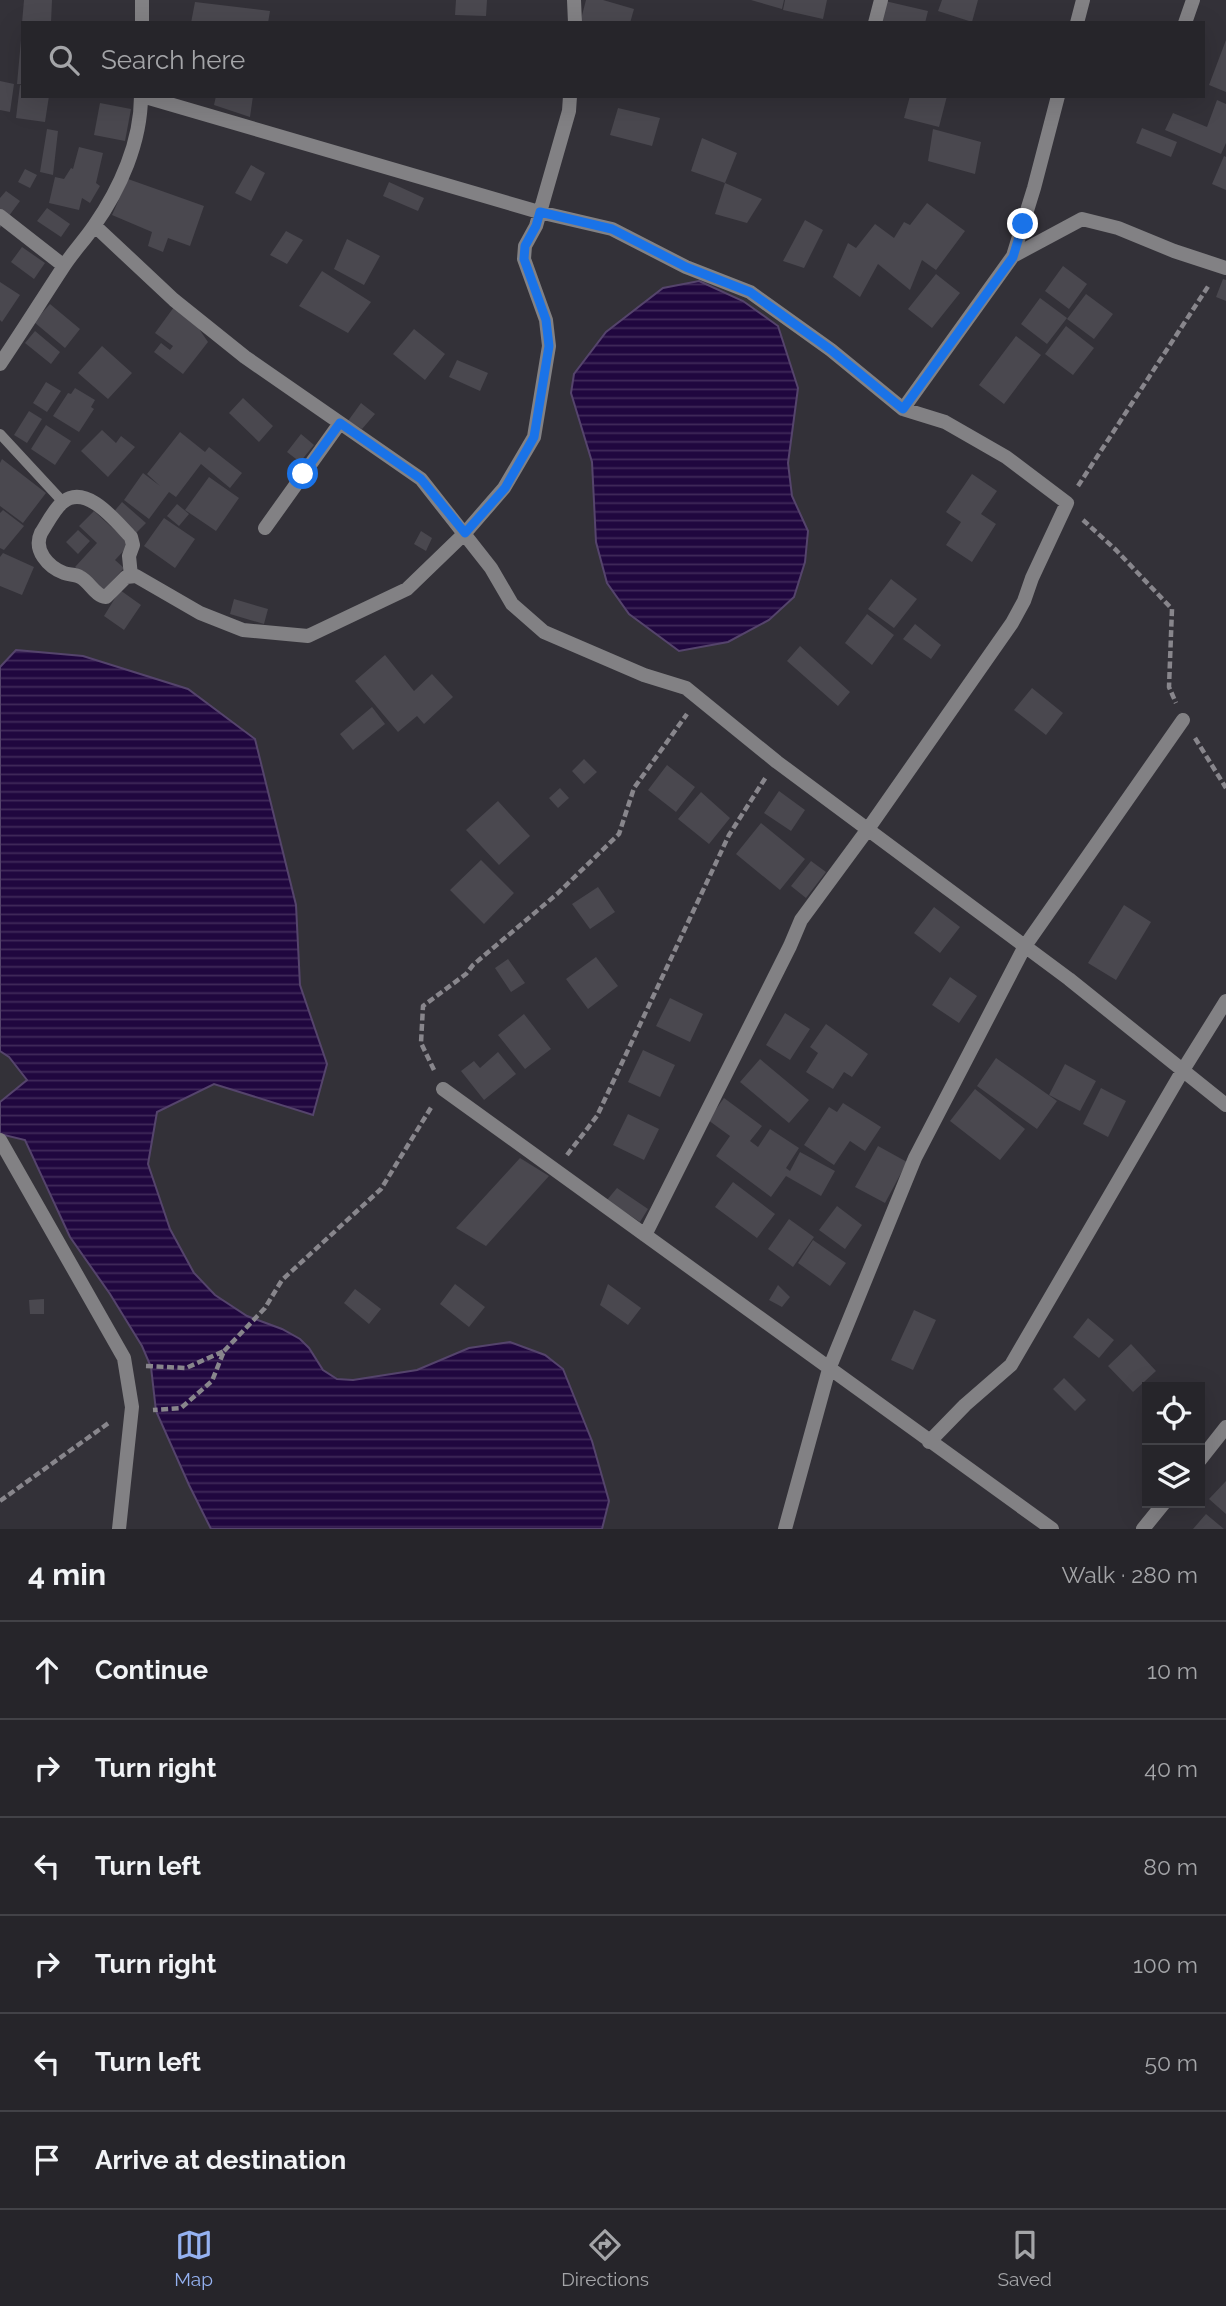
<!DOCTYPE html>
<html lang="en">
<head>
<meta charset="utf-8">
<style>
	:root { --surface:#26252a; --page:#323136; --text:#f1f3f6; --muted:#a4a5a8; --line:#424247; --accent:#95b2f1 }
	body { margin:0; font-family:Raleway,sans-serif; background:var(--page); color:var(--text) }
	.controls { position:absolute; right:21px; bottom:21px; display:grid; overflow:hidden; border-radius:0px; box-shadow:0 7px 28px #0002 }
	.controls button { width:63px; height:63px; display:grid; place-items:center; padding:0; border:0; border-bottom:2px solid var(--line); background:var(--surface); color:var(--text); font:35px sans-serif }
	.stop { position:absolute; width:21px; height:21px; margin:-16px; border:5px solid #1a73e8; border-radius:50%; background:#fff }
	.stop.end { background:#1a73e8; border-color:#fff; box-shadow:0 2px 7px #0008 }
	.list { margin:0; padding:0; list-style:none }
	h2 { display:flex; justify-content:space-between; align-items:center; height:91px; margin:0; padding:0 28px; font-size:30px }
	h2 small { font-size:23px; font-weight:400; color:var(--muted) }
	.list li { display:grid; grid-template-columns:46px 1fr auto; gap:21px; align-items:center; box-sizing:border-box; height:98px; padding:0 28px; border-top:2px solid var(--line) }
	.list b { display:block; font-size:26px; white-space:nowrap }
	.list em { font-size:23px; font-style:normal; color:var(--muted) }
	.icon { flex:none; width:38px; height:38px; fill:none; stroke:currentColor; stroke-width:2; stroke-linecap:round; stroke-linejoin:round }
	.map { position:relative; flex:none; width:1226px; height:1529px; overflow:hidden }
	.search { position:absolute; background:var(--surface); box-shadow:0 7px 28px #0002; left:21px; right:21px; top:21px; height:77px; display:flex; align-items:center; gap:18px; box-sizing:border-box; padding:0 24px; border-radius:0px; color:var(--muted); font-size:26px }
	.sheet { height:679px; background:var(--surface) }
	nav { display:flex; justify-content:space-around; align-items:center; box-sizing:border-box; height:98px; border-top:2px solid var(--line); background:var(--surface); font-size:19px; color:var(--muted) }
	nav a { display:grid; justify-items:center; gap:4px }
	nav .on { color:var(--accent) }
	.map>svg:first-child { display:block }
	.water { fill:url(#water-rules); stroke:#55446c; stroke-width:2 }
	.building { fill:#4a484f }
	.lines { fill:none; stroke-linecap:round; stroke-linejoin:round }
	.path { stroke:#88868c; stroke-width:4.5; stroke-dasharray:7 3.5; stroke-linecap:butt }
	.lane { stroke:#828184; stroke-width:10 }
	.street { stroke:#828184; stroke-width:14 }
	.route { stroke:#1a73e8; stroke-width:9 }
</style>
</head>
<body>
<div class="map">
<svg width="1226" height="1529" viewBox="0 0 1226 1529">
	<defs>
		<pattern id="water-rules" width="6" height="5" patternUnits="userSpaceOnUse" patternTransform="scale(1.75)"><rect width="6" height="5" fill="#20073f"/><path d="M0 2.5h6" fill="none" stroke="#402a5a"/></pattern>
	</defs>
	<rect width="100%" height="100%" fill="#333138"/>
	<path class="water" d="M699,281l44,20 35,25 20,62 -10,75 4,33 16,35 -3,31 -11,35 -25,23 -41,22 -49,9 -50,-37 -22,-31 -11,-41 -4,-80 -21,-69 3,-19 32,-42 57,-44z
		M16,650l67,6 105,33 67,50 41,166 4,80 27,79 -14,51 -99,-31 -57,28 -9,52 22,65 24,44 21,22 32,21 35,13 18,10 9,9 14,22 14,9 16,1 64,-10 52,-22 41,-6 35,13 18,14 29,72 17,60 -7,28h-391l-22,-44 -33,-74 -5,-44 -9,-21 -32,-52 -40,-57 -45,-97 -25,-6v-32l27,-22 -18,-23 -9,-6v-384z"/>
	<path class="building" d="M24,0h28l-1,23h-29z
		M456,0h31l-1,16 -31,-1z
		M586,0h17l31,9 -4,14h-50z
		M751,0h33l-2,9z
		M785,0h42l-4,19 -40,-9z
		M942,0h36l-6,22 -34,-11z
		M885,1l43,10 -3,12h-45z
		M195,2l75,9 -2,12h-77z
		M21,40h2v44h-6z
		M1226,40v52l-17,-7z
		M0,81l14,3 -4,28 -10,-2z
		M20,85l3,1v10h26l-4,26 -29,-4z
		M216,96h37l-3,21 -36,-12z
		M910,96h37l-8,31 -35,-9z
		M1217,100l9,4v39l-5,11 -56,-24 8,-17 34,14z
		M100,103l31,6 -6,32 -31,-6z
		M618,108l42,10 -8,28 -42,-11z
		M1142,128l35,14 -6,15 -35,-14z
		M47,129l11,2 -5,44 -13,-3z
		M933,129l48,13 -6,32 -47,-13z
		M702,138l35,15 -12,30 -34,-12z
		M79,147l24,6 -7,30 4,3 -10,17 -8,-5 -3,12 -30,-7 6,-26 9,2 7,-11 2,1z
		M1224,156l2,1v33l-14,-6z
		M251,165l14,8 -14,28 -16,-8z
		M25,169l12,6 -7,13 -12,-6z
		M128,179l76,27 -14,40 -22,-8 -5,14 -15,-6 4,-14 -40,-17z
		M389,182l35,16 -6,13 -35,-15z
		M725,183l37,16 -15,24 -32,-9z
		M6,191l14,10 -20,27v-30z
		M927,203l38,28 -29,39 -14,-10 -12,30 -32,-26 -18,33 -27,-20 15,-34 8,5 19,-24 19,14 10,-16 6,3z
		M47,208l23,16 -9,13 -24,-16z
		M805,220l18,10 -19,38 -21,-7z
		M286,231l17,9 -16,24 -17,-9z
		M347,239l33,17 -16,29 -30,-16z
		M22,247l23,16 -11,16 -23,-17z
		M1063,266l24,18 -18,25 -24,-18z
		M322,271l49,31 -23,31 -49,-27z
		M936,274l24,19 -28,35 -24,-19z
		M1223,279l3,1v21l-10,-4z
		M0,282l20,13 -18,27 -2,-2z
		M1086,294l27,20 -19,25 -27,-20z
		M1040,298l27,20 -20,26 -26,-20z
		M50,304l30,25 -15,19 -31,-26z
		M174,307l21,16 13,19 -25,32 -29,-22 7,-9 9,7 3,-4 -18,-13z
		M1066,326l28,22 -21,27 -28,-21z
		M414,329l31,25 -20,26 -32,-26z
		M35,331l25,21 -9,12 -26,-21z
		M1016,336l25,19 -37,49 -25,-19z
		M102,346l30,27 -24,26 -30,-26z
		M457,360l31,13 -8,18 -31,-14z
		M46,382l15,9 -14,21 -14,-9z
		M75,388l20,12 -4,7 3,2 -15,23 -26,-16 15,-23 3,1z
		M243,398l30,28 -14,16 -30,-29z
		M361,403l14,11 -13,15 -14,-8z
		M29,411l13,8 -15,24 -13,-8z
		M46,425l25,16 -16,24 -24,-16z
		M102,430l14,13 5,-7 14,11 -27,30 -27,-26z
		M180,432l25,20 4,-5 33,26 -12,15 -29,-24 -25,33 -7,-5 -20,27 -25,-19 19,-27 17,13 -13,-12z
		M301,434l13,11 -14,17 -13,-10z
		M2,459l44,34 -23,30 -23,-17v-43z
		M972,474l25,17 -16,23 15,10 -24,38 -26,-17 15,-23 -15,-10z
		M209,477l30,21 -23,33 -31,-21z
		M122,502l24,21 -11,11 -23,-20z
		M177,504l12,10 -10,12 -12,-10z
		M3,510l21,16 -20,24 -4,-2v-35z
		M94,511l36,33 -15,16 9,8 -22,24 -27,-25 22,-24 -18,-17z
		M164,518l31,21 -20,29 -31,-22z
		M78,530l12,11 -12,13 -12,-12z
		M421,531l11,7 -6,13 -12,-7z
		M3,553l31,14 -12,28 -22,-9v-29z
		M891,579l26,20 -23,29 -26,-19z
		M120,590l21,15 -17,25 -20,-14z
		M234,599l34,10 -4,15 -34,-10z
		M867,614l27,21 -22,30 -27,-22z
		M915,624l26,21 -10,14 -28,-20z
		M800,646l50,46 -12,14 -51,-45z
		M385,655l29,36 18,-17 21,23 -29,27 -7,-8 -19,16 -43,-51z
		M1032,688l31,25 -17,22 -32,-25z
		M372,707l13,17 -32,26 -13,-16z
		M584,759l13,13 -13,12 -12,-13z
		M667,765l28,22 -19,25 -28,-22z
		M560,788l9,10 -11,10 -9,-10z
		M779,791l26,19 -14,21 -27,-18z
		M701,792l29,26 -21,26 -31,-25z
		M498,801l32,35 -31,29 -33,-35z
		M761,823l44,36 -25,31 -44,-36z
		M481,860l33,33 -30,31 -34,-34z
		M811,861l15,11 -20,26 -15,-12z
		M598,887l17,25 -25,17 -18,-25z
		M1124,905l27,17 -35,58 -28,-17z
		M934,907l26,20 -20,26 -26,-20z
		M596,957l22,29 -30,23 -22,-30z
		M508,959l17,24 -14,9 -16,-24z
		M950,977l27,19 -18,27 -27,-18z
		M670,998l33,16 -13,28 -34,-16z
		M785,1013l25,16 -20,31 -24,-15z
		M524,1014l27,35 -26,20 -27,-34z
		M826,1024l42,30 -16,23 -8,-5 -11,17 -27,-17 12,-19 -8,-6z
		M643,1050l32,15 -15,32 -32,-15z
		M498,1052l18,22 -32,26 -23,-29 13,-10 6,7z
		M996,1058l61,43 -20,28 -60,-43z
		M760,1059l49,41 -20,23 -49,-41z
		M1065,1064l31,17 -16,30 -31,-16z
		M1101,1088l25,13 -18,36 -25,-13z
		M975,1089l50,40 -25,31 -50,-39z
		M724,1098l38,28 -12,15 8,6 12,-18 29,19 -13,20 4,3 10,-19 35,19 -14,25 -35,-20 -15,21 -55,-41 14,-20 -22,-16z
		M843,1103l38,24 -16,24 -15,-10 -16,24 -30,-20 25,-38 8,5z
		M628,1114l31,15 -15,31 -31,-15z
		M878,1146l29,16 -22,41 -30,-16z
		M520,1158l29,18 -63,70 -30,-18z
		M733,1182l42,32 -18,24 -42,-31z
		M617,1188l31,21 -8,13 -33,-22z
		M837,1206l25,19 -17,24 -26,-19z
		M789,1219l25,18 -21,30 -25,-18z
		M813,1240l33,23 -16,23 -32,-23z
		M455,1284l30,23 -16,20 -29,-23z
		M608,1284l33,24 -13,17 -28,-20z
		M778,1285l12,12 -8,10 -13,-7z
		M355,1289l26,20 -12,15 -25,-21z
		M44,1299v15h-14l-1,-14z
		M914,1310l22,10 -23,50 -22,-10z
		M1088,1318l26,22 -15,18 -26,-21z
		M1131,1344l25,27 -23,21 -25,-26z
		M1064,1378l22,22 -11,11 -22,-22z
		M1226,1481v33l-17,-15z
		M1206,1514l18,15h-31z"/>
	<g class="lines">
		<path class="path" d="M1078,486l131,-201
			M1083,520l33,30 56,59 -3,78 7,16
			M1195,738l31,50
			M434,1070l-13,-27 2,-37 43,-32 7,-9 84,-71 62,-60 15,-46 53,-74
			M567,1155l30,-39 132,-281 37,-58
			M224,1351l41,-43 17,-28 99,-91 51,-83
			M146,1366l40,2 38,-17 -12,30 -31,27 -28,2
			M0,1501l110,-79"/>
		<path class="lane" d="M0,434l63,68"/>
		<path class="street" d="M574,0l1,23
			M142,23v-23
			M875,23l6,-23
			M1077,23l6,-23
			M1185,23l8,-23
			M142,96l397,116 73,17 74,38 64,25 81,58 72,59 42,13 61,35 61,46 -35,75 -8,23 -12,22 -144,206 -67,91 -11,26 -145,289
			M0,216l64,50
			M95,226l79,74 71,57 176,122 70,89 21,36 32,28 100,43 42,13 91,74 292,217 157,126
			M1013,256l69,-37 36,9 56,23 52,17
			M0,364c21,-31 41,-63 62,-95 9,-15 22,-28 32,-43 26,-37 47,-84 47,-130
			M903,409l110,-153 21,-68 24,-92
			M265,528l75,-105
			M131,576l-2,-20 4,-11 -2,-8c-14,-14 -44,-54 -68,-35 -9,7 -16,22 -22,31 -8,17 7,34 23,40 5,2 11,1 16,4 10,5 15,19 26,20l20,-20 10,-1 64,37 43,17 65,6 99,-47 58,-56 39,-45 30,-51 15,-91 -3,-26 -22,-61 1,-13 11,-20 33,-115 1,-15
			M443,1089l609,440
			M0,1140l124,218 8,49 -13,122
			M929,1442l36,-37 46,-40 172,-295 43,-69
			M1200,1460l26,-33
			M785,1529l44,-160 86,-211 110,-212 158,-226
			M1143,1529l21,-26"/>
	</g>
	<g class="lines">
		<path class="route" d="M303,474l37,-51 81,56 44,54 40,-45 29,-51 15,-91 -3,-26 -22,-61 1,-13 11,-20 4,-14 72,17 74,38 64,25 81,58 72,59 110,-152 10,-33"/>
	</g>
</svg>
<div class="controls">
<button><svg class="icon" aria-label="locate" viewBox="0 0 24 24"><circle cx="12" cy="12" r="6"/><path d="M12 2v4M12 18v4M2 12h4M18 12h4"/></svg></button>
<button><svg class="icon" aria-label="layers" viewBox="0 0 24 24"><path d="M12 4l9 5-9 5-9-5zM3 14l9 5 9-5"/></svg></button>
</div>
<div class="stop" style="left:303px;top:474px"></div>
<div class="stop end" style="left:1023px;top:224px"></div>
<div class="search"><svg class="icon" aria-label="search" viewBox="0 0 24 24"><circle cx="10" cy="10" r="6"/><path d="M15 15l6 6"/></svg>Search here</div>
</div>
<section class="sheet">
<h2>4 min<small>Walk · 280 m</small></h2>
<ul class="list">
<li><svg class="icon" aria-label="ahead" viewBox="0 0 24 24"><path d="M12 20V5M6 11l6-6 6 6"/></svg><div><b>Continue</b></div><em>10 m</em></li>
<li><svg class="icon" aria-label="right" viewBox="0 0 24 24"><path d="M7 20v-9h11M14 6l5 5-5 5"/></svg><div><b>Turn right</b></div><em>40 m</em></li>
<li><svg class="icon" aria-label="left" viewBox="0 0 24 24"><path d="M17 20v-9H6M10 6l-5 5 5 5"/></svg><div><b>Turn left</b></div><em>80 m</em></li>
<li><svg class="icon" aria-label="right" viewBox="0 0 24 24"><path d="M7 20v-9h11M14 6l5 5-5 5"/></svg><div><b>Turn right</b></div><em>100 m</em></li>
<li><svg class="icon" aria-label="left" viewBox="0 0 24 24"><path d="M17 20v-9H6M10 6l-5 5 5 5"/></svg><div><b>Turn left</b></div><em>50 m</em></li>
<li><svg class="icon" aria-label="arrive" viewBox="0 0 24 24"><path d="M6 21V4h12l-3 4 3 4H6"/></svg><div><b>Arrive at destination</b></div></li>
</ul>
</section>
<nav>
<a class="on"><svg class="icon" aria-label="map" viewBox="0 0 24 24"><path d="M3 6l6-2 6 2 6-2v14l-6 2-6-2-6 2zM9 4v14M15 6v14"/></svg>Map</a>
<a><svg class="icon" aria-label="directions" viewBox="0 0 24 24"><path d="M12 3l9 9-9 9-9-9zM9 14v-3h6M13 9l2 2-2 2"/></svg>Directions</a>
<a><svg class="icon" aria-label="saved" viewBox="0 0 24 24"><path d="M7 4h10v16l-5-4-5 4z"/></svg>Saved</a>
</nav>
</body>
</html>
